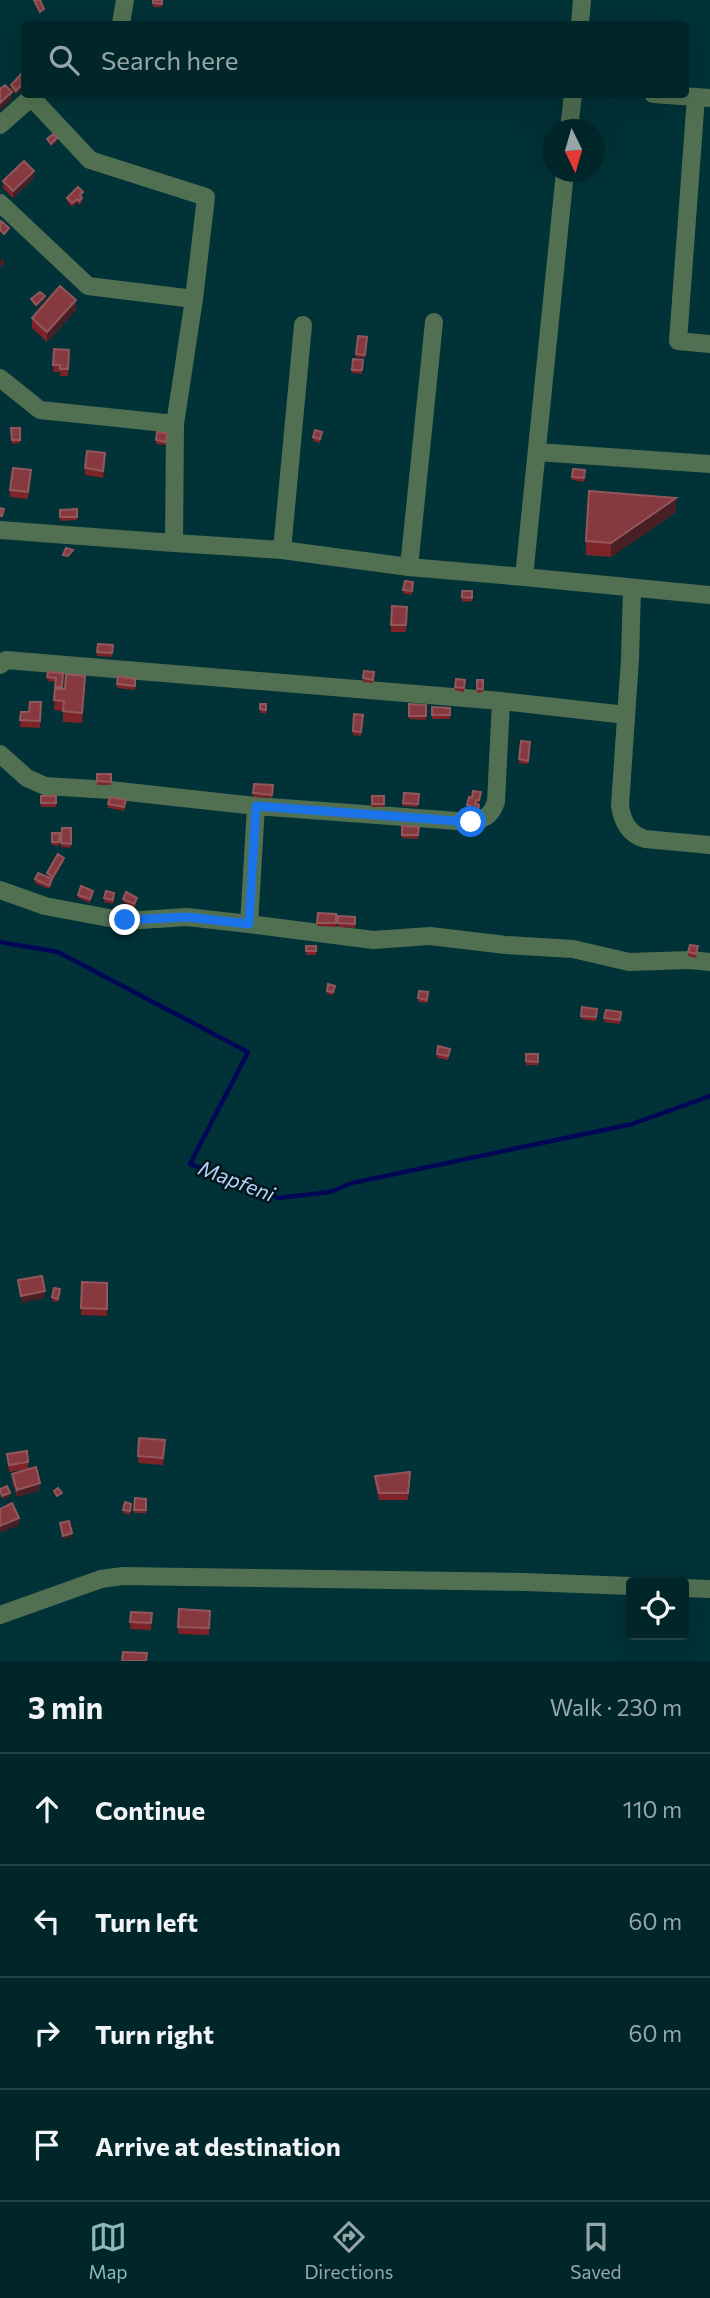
<!DOCTYPE html>
<html lang="en">
<head>
<meta charset="utf-8">
<style>
	:root { --surface:#002629; --page:#0a2e31; --text:#f1f3f6; --muted:#95a5a8; --line:#224346; --accent:#8bbbb9 }
	body { margin:0; font-family:Commissioner,sans-serif; background:var(--page); color:var(--text) }
	.controls { position:absolute; right:21px; bottom:21px; display:grid; overflow:hidden; border-radius:7px; box-shadow:0 7px 28px #0002 }
	.controls button { width:63px; height:63px; display:grid; place-items:center; padding:0; border:0; border-bottom:2px solid var(--line); background:var(--surface); color:var(--text); font:35px sans-serif }
	.compass { position:absolute; left:542px; top:119px; width:63px; height:63px; border-radius:50%; background:var(--surface); box-shadow:0 7px 28px #0002; rotate:175deg }
	.stop { position:absolute; width:21px; height:21px; margin:-16px; border:5px solid #1a73e8; border-radius:50%; background:#fff }
	.stop.end { background:#1a73e8; border-color:#fff; box-shadow:0 2px 7px #0008 }
	.list { margin:0; padding:0; list-style:none }
	h2 { display:flex; justify-content:space-between; align-items:center; height:91px; margin:0; padding:0 28px; font-size:30px }
	h2 small { font-size:23px; font-weight:400; color:var(--muted) }
	.list li { display:grid; grid-template-columns:46px 1fr auto; gap:21px; align-items:center; box-sizing:border-box; height:112px; padding:0 28px; border-top:2px solid var(--line) }
	.list b { display:block; font-size:26px; white-space:nowrap }
	.list em { font-size:23px; font-style:normal; color:var(--muted) }
	.icon { flex:none; width:38px; height:38px; fill:none; stroke:currentColor; stroke-width:2; stroke-linecap:round; stroke-linejoin:round }
	.map { position:relative; flex:none; width:710px; height:1661px; overflow:hidden }
	.search { position:absolute; background:var(--surface); box-shadow:0 7px 28px #0002; left:21px; right:21px; top:21px; height:77px; display:flex; align-items:center; gap:18px; box-sizing:border-box; padding:0 24px; border-radius:7px; color:var(--muted); font-size:26px }
	.sheet { height:539px; background:var(--surface) }
	nav { display:flex; justify-content:space-around; align-items:center; box-sizing:border-box; height:98px; border-top:2px solid var(--line); background:var(--surface); font-size:19px; color:var(--muted) }
	nav a { display:grid; justify-items:center; gap:4px }
	nav .on { color:var(--accent) }
	.map>svg:first-child { display:block }
	.lines { fill:none; stroke-linecap:round; stroke-linejoin:round }
	.stream { stroke:#010756; stroke-width:4.5 }
	.minor { stroke:#517051; stroke-width:18 }
	.wall { fill:#7e2328 }
	.shaded-wall { fill:#481f24 }
	.building { fill:#86393e; stroke:#92575c; stroke-width:2 }
	.route { stroke:#1a73e8; stroke-width:9 }
	.labels { text-anchor:middle; dominant-baseline:central; stroke-width:5; stroke-linejoin:round; paint-order:stroke }
	.water-label { font-size:21px; font-style:italic; fill:#bbd0fc; stroke:#00171a }
</style>
</head>
<body>
<div class="map">
<svg width="710" height="1661" viewBox="0 0 710 1661">
	<rect width="100%" height="100%" fill="#003237"/>
	<g class="lines">
		<path class="stream" d="M0,942l58,10 190,100 -58,112 88,34 52,-6 22,-9 280,-59 78,-28"/>
		<path class="minor" d="M121,24l4,-24
			M580,24l2,-24
			M653,94l57,4
			M31,97l59,63 116,37 -12,102 -19,125 -1,119 108,7 127,17 115,10
			M696,97l-18,244 32,3
			M0,125l35,-31
			M569,130l4,-36
			M565,172l-41,405 186,18
			M0,203l88,83 106,13
			M0,378l40,32 135,14
			M537,452l173,12
			M0,530l174,13
			M282,550l21,-225
			M409,567l25,-245
			M632,588l-2,71 -10,147c3,17 9,28 25,33l65,6
			M0,665l6,-5 495,41 125,14
			M0,754l27,24 18,8 65,4 146,16 215,16c14,-3 20,-6 25,-20l5,-101
			M0,890l45,16 80,15 62,-4 62,7 7,-118
			M249,924l124,16 57,-4 76,9 67,4 56,13 61,-2 20,2
			M684,1588l26,1
			M0,1615l101,-36 22,-3 402,6 106,4"/>
	</g>
	<path class="wall" d="M153,0h9v7h-9z
		M24,73v13l-8,8 -5,-5v-4z
		M34,178l-21,20 -10,-10v-7z
		M83,196l-2,1 1,5 -3,3 -2,-3 -5,5 -5,-6v-3z
		M76,310l-29,32 -15,-14v-10z
		M358,336l9,1 -2,21 -9,-1z
		M54,349l15,1 -1,26h-8v-4h-7z
		M353,359l10,1 -1,14 -10,-1z
		M11,428h9v15l-8,1z
		M157,432l10,1 -1,12 -10,-1z
		M322,435l-2,8 -7,-2v-4z
		M105,461l-2,17 -18,-3v-7z
		M573,469l12,1 -1,12 -12,-2z
		M31,477l-3,22 -18,-2v-7z
		M77,509v11l-17,1v-11z
		M676,512l-65,45 -25,-2v-14z
		M405,581l8,5 -1,9 -9,-2z
		M462,591h10v11l-10,-1z
		M392,606l15,1 -1,25h-15z
		M98,644l15,1 -1,12 -15,-1z
		M364,671l10,4 -1,8 -10,-1z
		M48,672l15,1 -1,16 23,-3 -3,37 -19,-1v-11l-9,-1 2,-28 -9,-1z
		M118,676l17,3v11l-18,-2z
		M465,680l-1,12 -9,-2v-3z
		M477,680h6v12l-6,1z
		M41,702l-1,26 -20,-1 1,-15h8z
		M260,704h6v9h-6z
		M409,704l17,1v15l-17,-1z
		M432,707l18,1v11h-18z
		M354,714l9,1 -2,21 -8,-1z
		M521,741l9,1 -2,22 -9,-1z
		M97,774h14v11h-14z
		M254,784l19,1 -1,13 -19,-1z
		M404,793l15,1 -1,13 -15,-1z
		M41,796h15v11h-15z
		M372,796h12v11h-12z
		M481,796l-2,8 -3,-1v1l3,4 -1,7 -9,-1 1,-5 -3,-1v-3l5,-7z
		M126,803l-2,8 -16,-3v-4z
		M402,826l17,1 -1,12 -16,-1z
		M62,828h9v20l-10,-1z
		M52,833h8l-1,13 -7,-1z
		M64,861l-12,19v3l-3,6 -14,-6v-4l12,-2v-4z
		M93,894l-3,9 -12,-5v-3z
		M114,897l-1,7 -9,-2v-4z
		M123,899l14,2 -3,7 -11,-6z
		M318,913l18,1v13l-19,-1z
		M338,916l17,1v11l-17,-1z
		M306,946h10v9h-10z
		M698,950l-2,8 -8,-2v-4z
		M335,989l-2,6 -6,-1v-3z
		M419,991l9,1 -1,11 -9,-1z
		M582,1007l15,2 -1,12 -15,-2z
		M606,1010l15,2 -1,12 -16,-2z
		M450,1052l-2,8 -11,-2v-4z
		M526,1054h12v11h-12z
		M82,1282l25,1v33l-26,-1z
		M60,1293l-2,9 -6,-1v-4z
		M139,1438l26,9 -2,18 -25,-2z
		M7,1454l21,8v7l-19,3z
		M12,1474l28,16 -23,7 -5,-16z
		M375,1476l35,3 -2,21h-29l-4,-17z
		M135,1498l11,1v14h-12z
		M131,1507l-1,8 -7,-2v-3z
		M179,1609l31,2 -1,24 -31,-1z
		M131,1612l21,1 -1,17 -21,-1z"/>
	<path class="shaded-wall" d="M24,82v4l-8,8v-3z
		M12,92v7l-12,11v-7z
		M57,138v4l-6,5v-3z
		M34,171v7l-21,20v-7z
		M4,257v7l-4,4v-7z
		M45,296v4l-9,8v-3z
		M76,300v10l-29,32v-10z
		M676,498v14l-65,45v-14z
		M85,676v10l-3,37v-10z
		M64,858v3l-11,19v-3z
		M45,1291v7l-24,5v-7z
		M40,1483v7l-23,7v-7z
		M10,1493v4l-8,2v-3z
		M19,1518v7l-19,8v-7z
		M72,1533v4l-9,2v-3z"/>
	<path class="building" d="M34,0h6l4,9 -4,3z
		M153,0h9v4l-9,-1z
		M23,72l1,1v9l-8,9 -5,-6z
		M5,85l7,7 -12,11v-14z
		M53,134l4,4 -6,6 -4,-5z
		M24,161l10,10 -21,20 -10,-10z
		M78,187l5,5 -3,3 2,3 -3,3 -2,-2 -5,4 -5,-5z
		M0,221h1l8,7 -5,6 -4,-4z
		M60,286l16,14 -29,32 -15,-14z
		M40,292l5,4 -9,9 -5,-6z
		M358,336l9,1 -2,18 -9,-1z
		M54,349l15,1 -1,19h-8v-4h-7z
		M353,359l10,1 -1,10h-10z
		M11,428h9v12h-8z
		M315,430l7,2 -2,7 -7,-2z
		M157,432l10,1 -1,9 -10,-2z
		M87,451l18,2 -2,18 -18,-3z
		M13,468l18,2 -3,22 -18,-2z
		M573,469l12,1 -1,8 -12,-1z
		M589,491l87,7 -65,45 -25,-2z
		M0,508l4,1 -2,7h-2z
		M77,509v8h-17v-7z
		M66,548l7,2 -5,6 -5,-1z
		M405,581l8,1 -1,9 -9,-1z
		M462,591h10v7l-10,-1z
		M392,606l15,1 -1,18h-15z
		M98,644l15,1 -1,8 -15,-1z
		M364,671l10,1 -1,8 -10,-2z
		M48,672l15,1 -1,14h-7l1,-9 -9,-1z
		M66,674l19,2 -3,37 -19,-2 1,-10 -10,-1 1,-11h10z
		M118,676l17,3v7l-18,-2z
		M456,679l9,1 -1,8 -9,-1z
		M477,680h6v9h-6z
		M30,702h11l-1,19 -20,-1 1,-8h8z
		M260,704h6v6l-6,-1z
		M409,704l17,1v11h-17z
		M432,707l18,1v7h-18z
		M354,714l9,1 -2,17 -8,-1z
		M521,741l9,1 -2,19 -9,-2z
		M97,774h14v8l-14,-1z
		M254,784l19,1 -1,10 -19,-2z
		M473,791l8,1 -2,8h-3l-1,4 4,1 -1,6 -9,-1 1,-5h-3l2,-8 3,1z
		M404,793l15,1 -1,10 -15,-1z
		M41,796h15v7h-15z
		M372,796h12v8h-12z
		M110,797l16,3 -2,7 -16,-3z
		M402,826l17,1 -1,8h-16z
		M62,828h9v16l-10,-1z
		M52,833h8l-1,9h-7z
		M58,854l6,4 -11,19 -6,-4z
		M38,873l14,6 -3,7 -14,-7z
		M81,886l12,5 -3,8 -12,-4z
		M106,891l8,2 -1,7 -9,-2z
		M126,892l11,6 -3,6 -11,-5z
		M318,913l18,1v9h-19z
		M338,916l17,1v7l-17,-1z
		M690,945l8,1 -2,8 -8,-2z
		M306,946h10v5h-10z
		M328,984l7,2 -2,6 -6,-1z
		M419,991l9,1 -1,8 -9,-2z
		M582,1007l15,2 -1,8 -15,-1z
		M606,1010l15,2 -1,8 -16,-2z
		M438,1046l12,3 -2,7 -11,-2z
		M526,1054h12v8l-12,-1z
		M42,1276l3,15 -24,5 -3,-16z
		M82,1282l25,1v26l-26,-1z
		M54,1288l6,1 -2,10 -6,-2z
		M139,1438l26,2 -2,18 -25,-2z
		M27,1451l1,11 -19,3 -2,-11z
		M36,1467l4,16 -23,7 -5,-16z
		M410,1472l-2,21h-29l-4,-17z
		M7,1486l3,7 -8,3 -2,-7z
		M58,1488l4,5 -5,3 -3,-5z
		M135,1498l11,1v11h-12z
		M125,1502l6,2 -1,7 -7,-1z
		M12,1503l7,15 -19,8v-17z
		M69,1521l3,12 -9,3 -3,-13z
		M179,1609l31,2 -1,17 -31,-1z
		M131,1612l21,1 -1,10 -21,-1z
		M123,1652l24,1 -1,8h-24z"/>
	<g class="lines">
		<path class="route" d="M125,920l62,-3 62,7 7,-118 215,16"/>
	</g>
	<g class="labels">
		<g class="water-label">
			<text transform="translate(237 1180) rotate(21)">Mapfeni</text>
		</g>
	</g>
</svg>
<div class="controls">
<button><svg class="icon" aria-label="locate" viewBox="0 0 24 24"><circle cx="12" cy="12" r="6"/><path d="M12 2v4M12 18v4M2 12h4M18 12h4"/></svg></button>
</div>
<svg class="compass" viewBox="-18 -18 36 36"><path d="M0-13l5 13h-10z" fill="#e53935"/><path d="M0 13l5-13h-10z" fill="#95a5a8"/></svg>
<div class="stop" style="left:471px;top:822px"></div>
<div class="stop end" style="left:125px;top:920px"></div>
<div class="search"><svg class="icon" aria-label="search" viewBox="0 0 24 24"><circle cx="10" cy="10" r="6"/><path d="M15 15l6 6"/></svg>Search here</div>
</div>
<section class="sheet">
<h2>3 min<small>Walk · 230 m</small></h2>
<ul class="list">
<li><svg class="icon" aria-label="ahead" viewBox="0 0 24 24"><path d="M12 20V5M6 11l6-6 6 6"/></svg><div><b>Continue</b></div><em>110 m</em></li>
<li><svg class="icon" aria-label="left" viewBox="0 0 24 24"><path d="M17 20v-9H6M10 6l-5 5 5 5"/></svg><div><b>Turn left</b></div><em>60 m</em></li>
<li><svg class="icon" aria-label="right" viewBox="0 0 24 24"><path d="M7 20v-9h11M14 6l5 5-5 5"/></svg><div><b>Turn right</b></div><em>60 m</em></li>
<li><svg class="icon" aria-label="arrive" viewBox="0 0 24 24"><path d="M6 21V4h12l-3 4 3 4H6"/></svg><div><b>Arrive at destination</b></div></li>
</ul>
</section>
<nav>
<a class="on"><svg class="icon" aria-label="map" viewBox="0 0 24 24"><path d="M3 6l6-2 6 2 6-2v14l-6 2-6-2-6 2zM9 4v14M15 6v14"/></svg>Map</a>
<a><svg class="icon" aria-label="directions" viewBox="0 0 24 24"><path d="M12 3l9 9-9 9-9-9zM9 14v-3h6M13 9l2 2-2 2"/></svg>Directions</a>
<a><svg class="icon" aria-label="saved" viewBox="0 0 24 24"><path d="M7 4h10v16l-5-4-5 4z"/></svg>Saved</a>
</nav>
</body>
</html>
